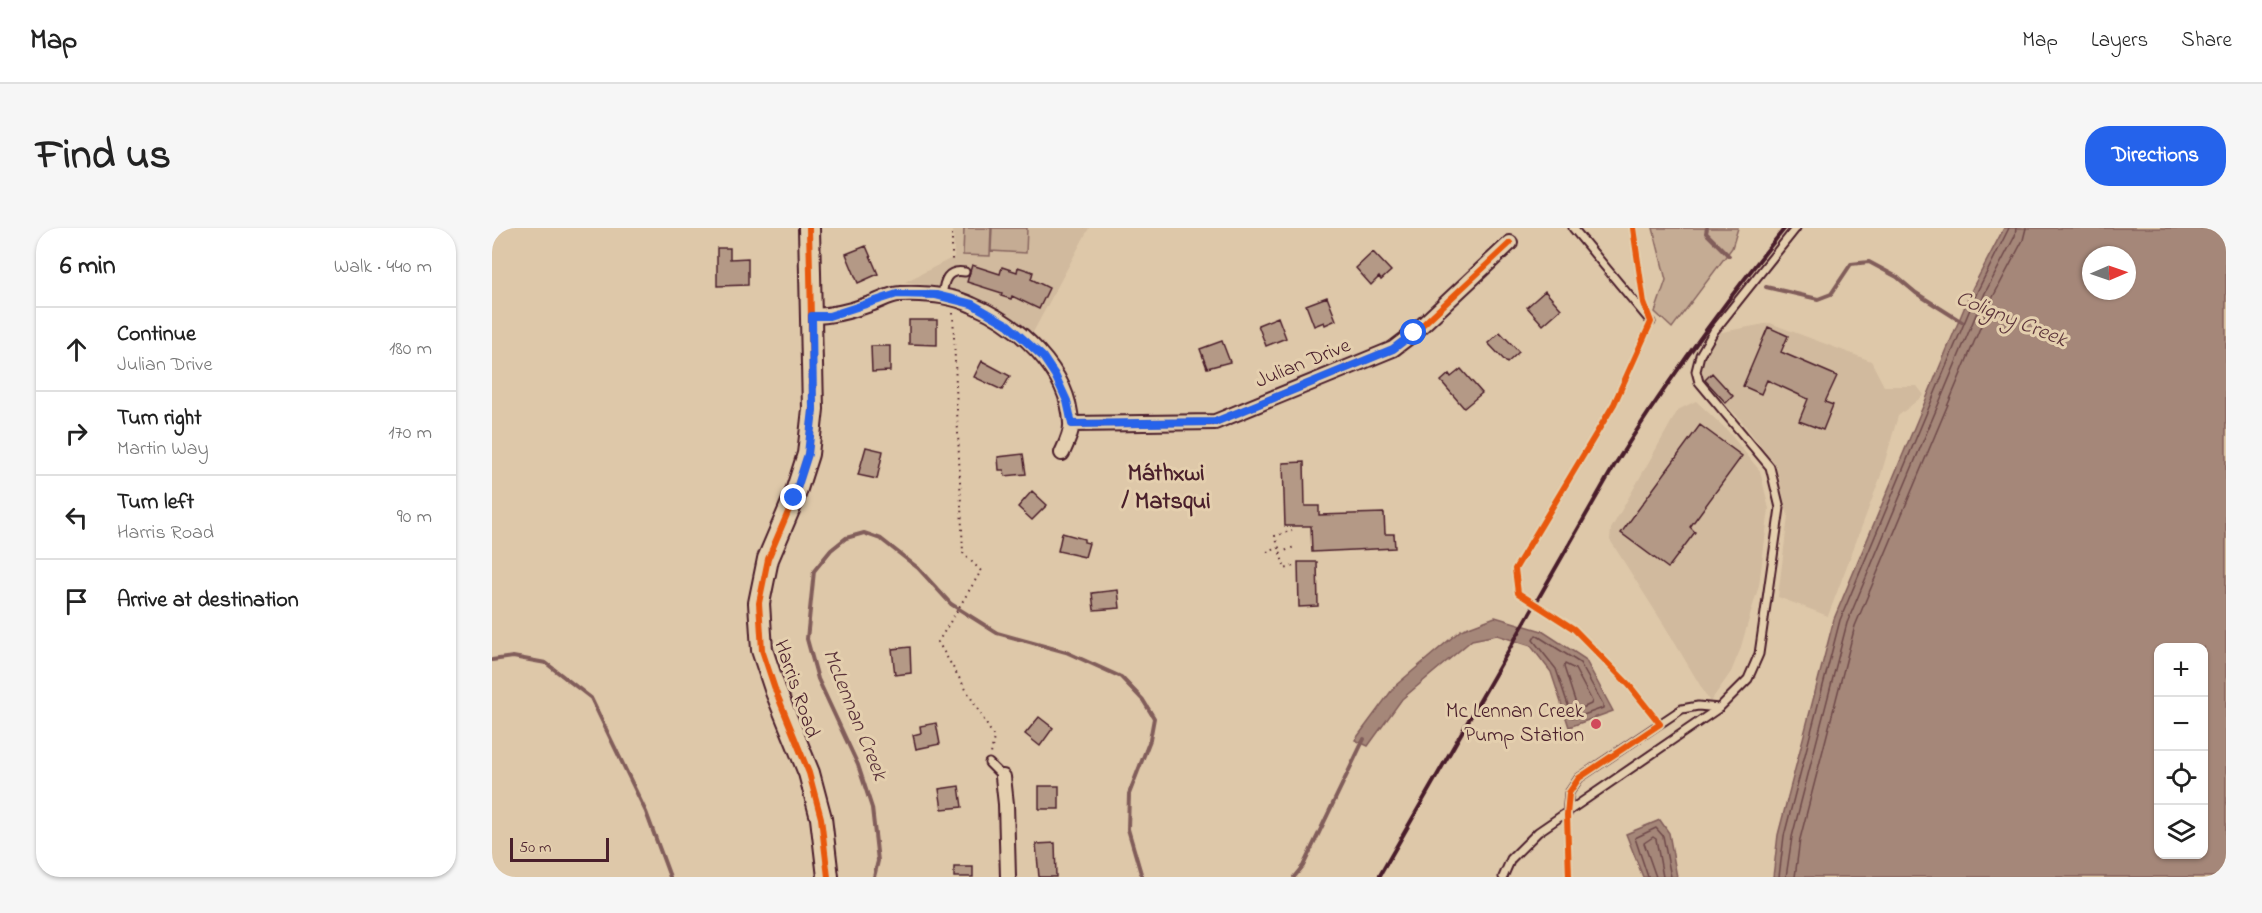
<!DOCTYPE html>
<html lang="en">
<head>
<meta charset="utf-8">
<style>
	:root { --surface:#fff; --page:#f6f6f6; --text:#222; --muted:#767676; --line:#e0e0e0; --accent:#2563eb }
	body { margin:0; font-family:"Indie Flower",sans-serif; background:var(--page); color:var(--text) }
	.controls { position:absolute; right:18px; bottom:18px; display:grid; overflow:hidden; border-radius:12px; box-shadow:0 2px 4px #0004 }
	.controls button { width:54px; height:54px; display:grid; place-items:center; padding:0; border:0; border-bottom:2px solid var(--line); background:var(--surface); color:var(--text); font:30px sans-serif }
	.compass { position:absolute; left:1590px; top:18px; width:54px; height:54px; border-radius:50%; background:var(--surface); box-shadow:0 2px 4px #0004; rotate:88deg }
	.scale { position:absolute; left:18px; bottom:15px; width:99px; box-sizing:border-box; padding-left:6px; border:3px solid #4a1f2b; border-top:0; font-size:16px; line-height:21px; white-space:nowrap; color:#4a1f2b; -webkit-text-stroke:4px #e4cfae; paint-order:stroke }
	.stop { position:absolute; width:18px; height:18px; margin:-14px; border:4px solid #2563eb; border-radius:50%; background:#fff }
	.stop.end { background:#2563eb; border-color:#fff; box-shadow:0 2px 6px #0008 }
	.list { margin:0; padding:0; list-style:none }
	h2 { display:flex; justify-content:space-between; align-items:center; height:78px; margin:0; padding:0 24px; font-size:26px }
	h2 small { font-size:20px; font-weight:400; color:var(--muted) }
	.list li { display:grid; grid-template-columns:39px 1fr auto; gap:18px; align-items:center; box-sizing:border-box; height:84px; padding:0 24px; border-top:2px solid var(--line) }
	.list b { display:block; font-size:22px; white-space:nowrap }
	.list p { margin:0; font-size:20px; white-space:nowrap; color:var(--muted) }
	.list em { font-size:20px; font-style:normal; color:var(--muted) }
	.icon { flex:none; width:33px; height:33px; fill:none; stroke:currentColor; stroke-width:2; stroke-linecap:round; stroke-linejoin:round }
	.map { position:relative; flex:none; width:1734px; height:649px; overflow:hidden; border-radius:24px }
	header { display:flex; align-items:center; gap:36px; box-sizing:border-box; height:84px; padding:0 30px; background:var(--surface); border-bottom:2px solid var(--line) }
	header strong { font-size:28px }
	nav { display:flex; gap:33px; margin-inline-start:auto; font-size:21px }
	.intro { display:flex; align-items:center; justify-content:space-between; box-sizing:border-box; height:144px; padding:0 36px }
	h1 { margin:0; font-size:42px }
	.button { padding:15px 27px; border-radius:24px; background:var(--accent); color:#fff; font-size:21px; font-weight:700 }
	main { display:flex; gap:36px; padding:0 36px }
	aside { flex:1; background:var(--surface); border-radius:24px; box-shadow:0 2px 4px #0004 }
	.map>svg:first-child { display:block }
	.built { fill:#d1ba9e }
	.green { fill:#c5ac94; stroke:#886660; stroke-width:1.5 }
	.water { fill:#a58779; stroke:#815d5a; stroke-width:1.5; fill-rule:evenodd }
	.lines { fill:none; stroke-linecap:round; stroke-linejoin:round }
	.shore { stroke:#6e494a; stroke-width:1.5 }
	.stream { stroke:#815d5a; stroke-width:4 }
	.building { fill:#b49986; stroke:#4a1f2b; stroke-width:1.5 }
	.lane-casing { stroke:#4a1f2b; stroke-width:11 }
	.street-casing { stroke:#4a1f2b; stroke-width:18 }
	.secondary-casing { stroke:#4a1f2b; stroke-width:24 }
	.path { stroke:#4a1f2b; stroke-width:2; stroke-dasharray:1.5 4.5; stroke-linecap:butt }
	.lane { stroke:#e4cfae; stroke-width:7 }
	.street { stroke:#e4cfae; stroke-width:14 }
	.secondary { stroke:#e4cfae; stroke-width:20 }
	.rail { stroke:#4a1f2b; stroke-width:4 }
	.cycleway-casing { stroke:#e4cfae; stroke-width:10 }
	.cycleway { stroke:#e8590c; stroke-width:6 }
	.route { stroke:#2563eb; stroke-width:8 }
	.poi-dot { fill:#d1495b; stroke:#e4cfae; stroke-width:2 }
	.labels { text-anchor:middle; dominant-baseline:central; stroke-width:6; stroke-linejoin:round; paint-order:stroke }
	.street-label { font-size:21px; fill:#4a1f2b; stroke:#e4cfae }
	.poi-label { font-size:21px; fill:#4a1f2b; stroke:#e4cfae; text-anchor:end }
	.water-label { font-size:22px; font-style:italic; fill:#5c343b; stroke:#e4cfae }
	.quarter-label { font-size:24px; font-weight:bold; fill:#4a1f2b; stroke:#e4cfae }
</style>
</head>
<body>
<header>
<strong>Map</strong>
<nav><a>Map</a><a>Layers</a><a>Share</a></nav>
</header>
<div class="intro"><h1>Find us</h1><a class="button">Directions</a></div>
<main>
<aside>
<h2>6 min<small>Walk · 440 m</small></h2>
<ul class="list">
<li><svg class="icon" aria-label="ahead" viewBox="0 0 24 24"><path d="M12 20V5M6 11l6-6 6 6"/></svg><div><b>Continue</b><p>Julian Drive</p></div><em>180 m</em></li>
<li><svg class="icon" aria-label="right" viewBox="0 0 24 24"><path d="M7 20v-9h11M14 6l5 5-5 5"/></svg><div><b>Turn right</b><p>Martin Way</p></div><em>170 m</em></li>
<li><svg class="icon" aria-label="left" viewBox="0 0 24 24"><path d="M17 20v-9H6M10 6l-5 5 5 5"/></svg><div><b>Turn left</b><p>Harris Road</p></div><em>90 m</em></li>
<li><svg class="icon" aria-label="arrive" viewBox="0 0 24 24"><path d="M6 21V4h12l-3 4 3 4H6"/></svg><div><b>Arrive at destination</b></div></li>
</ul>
</aside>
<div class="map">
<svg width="1734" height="649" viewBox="0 0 1734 649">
	<rect width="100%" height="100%" fill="#dec8a9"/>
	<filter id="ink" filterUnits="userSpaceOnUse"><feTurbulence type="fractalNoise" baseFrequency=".0167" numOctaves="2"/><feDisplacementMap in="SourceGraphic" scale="12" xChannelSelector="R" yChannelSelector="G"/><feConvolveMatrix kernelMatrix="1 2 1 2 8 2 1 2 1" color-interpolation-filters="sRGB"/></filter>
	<g filter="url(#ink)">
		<path class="built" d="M461,0h136l-58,108 -18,-17 -39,-21 -40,-12 -29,-4 49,-25z
			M1278,95l101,38 13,25h33l7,9 -26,21 -18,62 -52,138 -50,-19 10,-81 -12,-51 -37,-47 -36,-37 -1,-12 2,-14 13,-22z
			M1204,173l31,29 33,41 9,38 -10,76 -19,65 -9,22 -21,30 -44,-74 -56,-88 1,-11 67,-119z"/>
		<path class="green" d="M472,0h27l-1,28 -27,-1z
			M500,0h35l-1,25 -35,-2z
			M1161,0h85l-6,20 -60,80 -17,-16 11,-32z"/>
		<path class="water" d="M1512,0h222v649h-453l5,-42 56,-216 139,-332zM1599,27h36v36h-36zM1666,419h46v207h-46z
			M1003,389l47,14 43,28 28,52 -44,16 -18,-55 -20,-26 -34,-11 -25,5 -70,59 -34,47 -13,-6 40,-54 66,-56z
			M1168,592l9,13 8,44h-34l-17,-43z"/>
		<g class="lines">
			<path class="shore" d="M1044,407l44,28 23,41v4l-28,10 -3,-1 -16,-48 -23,-29z
				M1073,436l10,5 17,32 -1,3 -11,5 -3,-2 -13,-40z
				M1156,649l-13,-39 21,-10 7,8 8,41
				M1164,649l-12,-34 9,-6 3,2 7,38
				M1287,649l5,-41 56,-216 138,-330 31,-62
				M1294,649l6,-40 55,-214 138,-330 30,-57 1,-8
				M1303,649l5,-38 55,-213 138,-329 30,-57 3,-12"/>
			<path class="stream" d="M1215,0l-1,5 23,23
				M1274,59l52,12 13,-5 20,-30 18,-2 28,15 19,16 46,29
				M0,432l21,-3 33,6 45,35 55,114 24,65
				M382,649l4,-16 -6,-53 -14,-43 -40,-86 -11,-40 7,-68 17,-21 15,-12 18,-5 17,6 37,29 33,36 46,29 69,19 55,25 22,23 11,18 -4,22 -21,54 -1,35 14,48
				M802,649l9,-11 61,-127"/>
		</g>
		<path class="building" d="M374,18l12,28 -20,9 -12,-29z
			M225,20h13v11l18,-1v27l-31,1z
			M881,24l18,19 -10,9 -2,-3 -8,8 -15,-17z
			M480,37l28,9 2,-7 15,5 1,-5 15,5 -2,7 18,9 -10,21 -27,-13 -1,3 -10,-3 1,-3 -35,-11z
			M1053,63l16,18 -18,16 -16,-18z
			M835,69l9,23 -11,5 -1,-3 -10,4 -8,-21z
			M786,89l8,21 -20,8 -8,-21z
			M417,92h28v25l-28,-1z
			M1276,99l20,9 -7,16 56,24 -12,26 8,3 -10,25 -24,-9 9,-22 -41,-19 -6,14 -18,-8z
			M1008,104l19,20 -12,11 -19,-20z
			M730,113l8,21 -23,6 -7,-19z
			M379,118h19v25l-18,1z
			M490,133l28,15 -8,14 -28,-13z
			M969,141l21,24 -18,15 -23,-27 8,-7 2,3z
			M1220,145l21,23 -7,7 -21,-23z
			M1208,197l42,31 -52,71 5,5 -27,36 -47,-35z
			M374,219l17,4 -6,28 -19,-4z
			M531,226l3,20 -21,2 -1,-6h-5l-1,-13z
			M812,234l1,44h14v9l65,-2 1,21h9l1,14 -83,4 -1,-26h-26l-2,-63z
			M540,263l15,14 -15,15 -14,-13z
			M570,305l22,6v3l5,1 -4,14 -27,-6z
			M806,334h19l1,44 -19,1z
			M626,362l2,18 -26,2 -2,-17z
			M418,419l1,26 -16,2 -3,-26z
			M547,489l14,11 -13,18 -15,-12z
			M444,495l4,21 -24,5 -3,-14 8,-2 -1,-7z
			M467,558l3,21 -20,2 -3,-20z
			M547,558h20v23h-20z
			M563,615l1,34h-17l-3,-33z
			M462,639h19v10h-19z"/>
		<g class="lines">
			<g class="lane-casing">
				<path id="lane" d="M1081,0l78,94
					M450,68c2,-16 5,-27 23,-24
					M497,535l14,14
					M1075,587l2,-22 10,-15 103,-69 16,-3 21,2
					M1011,649l8,-18 27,-27 181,-124 29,-29 11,-25 21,-146 -10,-41 -71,-85 -3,-11 4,-16 14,-24 82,-103"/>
			</g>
			<g class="street-casing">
				<path id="street" d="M320,88c20,0 39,-5 58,-12 10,-3 20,-10 30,-10 25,-1 50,1 72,11 46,19 97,65 99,118 1,10 -5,21 -9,30
					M580,196l143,-2 178,-73 21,-16 96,-90
					M511,549l3,27 2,73"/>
			</g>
			<g class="secondary-casing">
				<path id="secondary" d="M317,0l4,181 -5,45 -14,44 -26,61 -9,44 3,47 14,42 33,81 12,45 7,59"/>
			</g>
			<path class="path" d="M460,0v36
				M461,85l10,240 18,18 -43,71 56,95 -3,17
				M787,320l-4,-12 17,-6
				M775,324l12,-4 1,5 14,-6
				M788,325l5,16 11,-4"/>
			<use href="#lane" class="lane"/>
			<use href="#street" class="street"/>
			<use href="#secondary" class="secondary"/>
			<path class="rail" d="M0,12l6,-12
				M887,649l235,-411c52,-83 109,-162 171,-238"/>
			<g class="cycleway-casing">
				<path id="cycleway" d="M317,0l4,181 -5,45 -14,44 -26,61 -9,44 3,47 14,42 33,81 12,45 7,59
					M580,196l143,-2 178,-73 21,-16 96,-90
					M1077,649l-2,-62 2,-22 10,-15 81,-54 -31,-39 -55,-56 -56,-36 -3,-24 99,-165 37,-82 -7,-19 -11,-75"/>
			</g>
			<use href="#cycleway" class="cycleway"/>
		</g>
	</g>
	<g class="lines" filter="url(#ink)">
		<path class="route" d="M302,270l14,-44 5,-44 -1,-94h17l68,-22 39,1 36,9 36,21 35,32 12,18 12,26 5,23 143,-2 178,-73 21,-16"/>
	</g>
	<circle class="poi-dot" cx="1104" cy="496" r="6"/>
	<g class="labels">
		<g class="street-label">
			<text transform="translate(811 136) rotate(-22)">Julian Drive</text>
			<text transform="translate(304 461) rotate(71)">Harris Road</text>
		</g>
		<g class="poi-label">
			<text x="1092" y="484">Mc Lennan Creek<tspan x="1092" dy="24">Pump Station</tspan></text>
		</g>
		<g class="water-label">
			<text transform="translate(1519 92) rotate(22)">Coligny Creek</text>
			<text transform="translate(362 487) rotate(68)">McLennan Creek</text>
		</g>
		<g class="quarter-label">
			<text x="674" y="246">Máthxwi<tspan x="674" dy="28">/ Matsqui</tspan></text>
		</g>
	</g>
</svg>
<div class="controls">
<button>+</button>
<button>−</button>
<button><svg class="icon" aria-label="locate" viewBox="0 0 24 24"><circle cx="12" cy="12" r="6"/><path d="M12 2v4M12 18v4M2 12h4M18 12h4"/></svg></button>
<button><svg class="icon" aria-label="layers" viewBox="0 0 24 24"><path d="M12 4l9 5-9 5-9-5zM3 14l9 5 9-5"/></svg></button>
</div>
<svg class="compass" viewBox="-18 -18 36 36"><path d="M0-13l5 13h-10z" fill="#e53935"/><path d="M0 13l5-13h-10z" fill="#767676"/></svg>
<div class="scale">50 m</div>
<div class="stop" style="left:922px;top:105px"></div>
<div class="stop end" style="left:302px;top:270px"></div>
</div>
</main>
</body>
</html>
